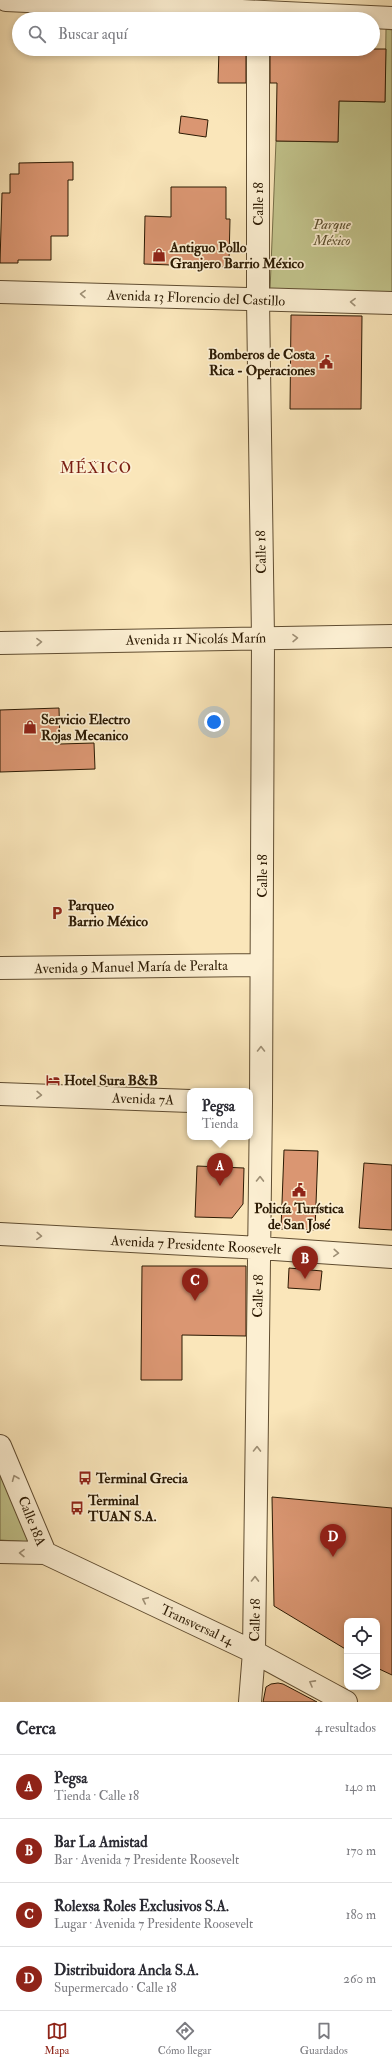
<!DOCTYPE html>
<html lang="es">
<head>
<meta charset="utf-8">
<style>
	:root { --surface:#fff; --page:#f2f2f3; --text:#2b2b33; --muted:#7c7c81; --line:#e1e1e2; --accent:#8f2418 }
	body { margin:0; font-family:"IM FELL Double Pica",serif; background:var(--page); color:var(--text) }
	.controls { position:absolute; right:12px; bottom:12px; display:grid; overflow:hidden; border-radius:8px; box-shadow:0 2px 6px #0003 }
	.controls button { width:36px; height:36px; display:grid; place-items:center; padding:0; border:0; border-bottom:1px solid var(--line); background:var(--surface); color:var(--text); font:20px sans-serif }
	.you { position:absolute; left:214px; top:722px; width:14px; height:14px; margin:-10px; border:3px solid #fff; border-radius:50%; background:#1a73e8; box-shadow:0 0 0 6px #1a73e833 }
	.badge { display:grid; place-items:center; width:26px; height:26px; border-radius:50%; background:var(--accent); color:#fff; font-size:13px; font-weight:700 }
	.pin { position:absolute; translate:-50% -33px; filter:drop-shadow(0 1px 2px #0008) }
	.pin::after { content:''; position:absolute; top:21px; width:14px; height:12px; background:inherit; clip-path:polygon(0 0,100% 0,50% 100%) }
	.popup { position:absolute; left:187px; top:1088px; width:66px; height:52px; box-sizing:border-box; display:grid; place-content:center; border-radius:8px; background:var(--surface); filter:drop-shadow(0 1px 3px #0005); font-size:13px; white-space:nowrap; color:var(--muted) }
	.popup b { font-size:15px; color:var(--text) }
	.popup::after { content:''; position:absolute; left:50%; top:100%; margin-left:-8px; border:8px solid transparent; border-top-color:var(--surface) }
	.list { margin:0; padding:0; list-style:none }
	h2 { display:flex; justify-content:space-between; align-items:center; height:52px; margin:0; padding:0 16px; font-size:17px }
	h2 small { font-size:13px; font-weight:400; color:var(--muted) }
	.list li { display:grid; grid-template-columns:26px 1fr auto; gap:12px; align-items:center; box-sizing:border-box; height:64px; padding:0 16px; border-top:1px solid var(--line) }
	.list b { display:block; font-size:15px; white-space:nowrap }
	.list p { margin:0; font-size:13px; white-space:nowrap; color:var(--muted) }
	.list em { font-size:13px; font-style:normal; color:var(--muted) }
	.icon { flex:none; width:22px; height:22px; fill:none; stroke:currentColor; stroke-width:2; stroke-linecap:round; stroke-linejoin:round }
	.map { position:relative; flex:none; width:392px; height:1702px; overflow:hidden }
	.search { position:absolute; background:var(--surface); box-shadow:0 2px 6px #0003; left:12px; right:12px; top:12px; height:44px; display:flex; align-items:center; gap:10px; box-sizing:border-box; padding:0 14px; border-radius:22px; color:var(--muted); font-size:15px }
	.sheet { height:308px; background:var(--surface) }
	nav { display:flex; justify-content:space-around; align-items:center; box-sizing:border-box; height:56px; border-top:1px solid var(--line); background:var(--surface); font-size:11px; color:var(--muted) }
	nav a { display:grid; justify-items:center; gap:2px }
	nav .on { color:var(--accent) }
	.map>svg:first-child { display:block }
	.green { fill:#c2c48c; stroke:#776f48 }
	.building { fill:#da9672; stroke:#2c1a03 }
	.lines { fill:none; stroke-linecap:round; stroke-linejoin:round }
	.minor-casing { stroke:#604d31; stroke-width:24 }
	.minor { stroke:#fcefd2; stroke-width:22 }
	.oneway { stroke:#9e8f75 }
	.labels { text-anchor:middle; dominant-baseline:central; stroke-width:3.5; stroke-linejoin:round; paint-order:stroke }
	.street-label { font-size:14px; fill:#2c1a03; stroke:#fcefd2 }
	.park-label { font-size:14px; font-style:italic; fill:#594d2c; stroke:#fcefd2 }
	.poi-label { font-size:14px; font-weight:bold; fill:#2c1a03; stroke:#fcefd2; text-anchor:start }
	.neighbourhood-label { font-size:15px; letter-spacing:1px; fill:#7a1f14; stroke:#fcefd2 }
</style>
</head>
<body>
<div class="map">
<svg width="392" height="1702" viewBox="0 0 392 1702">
	<rect width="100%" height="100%" fill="#fae6ba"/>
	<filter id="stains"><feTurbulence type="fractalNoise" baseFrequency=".005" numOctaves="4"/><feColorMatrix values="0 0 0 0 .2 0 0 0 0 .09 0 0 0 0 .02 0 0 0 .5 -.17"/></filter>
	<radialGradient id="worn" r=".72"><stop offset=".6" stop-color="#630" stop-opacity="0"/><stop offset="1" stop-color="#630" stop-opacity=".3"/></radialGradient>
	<path class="green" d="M386,29l6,1v265l-122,-4 6,-150 62,1 1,-41 46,1z
		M0,1475l31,67 -31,-2z"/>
	<path class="building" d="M219,49h27v34h-28z
		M270,49h116l-1,53 -46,-1 -1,41 -62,-1 1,-58h-7z
		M181,116l27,4 -2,17 -27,-4z
		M73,162v18h-5v56h-17v24h-33v3h-18l2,-70h8v-19h9v-11z
		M171,187h55v32h4l-1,42h-3v6l-82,-3 1,-48 26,1z
		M291,315l71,1 -1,93h-71z
		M59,708l1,36 34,-1 1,26 -95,3v-62z
		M284,1150l34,1 -3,79 -34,-1z
		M364,1163l28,2v65l-33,-2z
		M197,1166l47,2 -1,36 -11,14 -37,-1z
		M142,1266h104v70l-64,-1v45h-41z
		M289,1268l33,3 -2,19 -32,-2z
		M272,1497l120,11v167l-15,-7v-47h-30v29l-73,-44z
		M278,1683l5,1 34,18h-54l3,-15 5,-3z"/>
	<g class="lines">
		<g class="minor-casing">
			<path id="minor" d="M6,0l386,18
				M0,292l392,11
				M0,643l392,-7
				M0,968l261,-3
				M0,1094l190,7
				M0,1234l259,14 133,9
				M0,1446l45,107
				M0,1552l45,1 209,99 92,50
				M250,1702l4,-50 7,-549 2,-465 -5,-338v-251"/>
		</g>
		<use href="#minor" class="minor"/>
	</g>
	<defs><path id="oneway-chevron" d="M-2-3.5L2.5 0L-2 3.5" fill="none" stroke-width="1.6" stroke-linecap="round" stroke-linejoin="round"/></defs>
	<g class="oneway">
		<use href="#oneway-chevron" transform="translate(83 294) rotate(-178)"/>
		<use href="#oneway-chevron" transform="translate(353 302) rotate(-178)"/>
		<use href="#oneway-chevron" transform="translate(295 638) rotate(-1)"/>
		<use href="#oneway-chevron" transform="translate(39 642) rotate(-1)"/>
		<use href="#oneway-chevron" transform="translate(261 1049) rotate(-90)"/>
		<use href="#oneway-chevron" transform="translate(39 1095) rotate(2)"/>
		<use href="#oneway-chevron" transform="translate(260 1179) rotate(-89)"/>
		<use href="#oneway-chevron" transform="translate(39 1236) rotate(3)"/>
		<use href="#oneway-chevron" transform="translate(336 1253) rotate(4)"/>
		<use href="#oneway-chevron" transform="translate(257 1449) rotate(-89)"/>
		<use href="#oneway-chevron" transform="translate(15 1478) rotate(-112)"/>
		<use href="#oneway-chevron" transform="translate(22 1553) rotate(-179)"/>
		<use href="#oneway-chevron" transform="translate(255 1579) rotate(-89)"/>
		<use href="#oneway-chevron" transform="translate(145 1600) rotate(-155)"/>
		<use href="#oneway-chevron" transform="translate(312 1683) rotate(-151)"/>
	</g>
	<defs>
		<g id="shop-bare" transform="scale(1.08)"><path d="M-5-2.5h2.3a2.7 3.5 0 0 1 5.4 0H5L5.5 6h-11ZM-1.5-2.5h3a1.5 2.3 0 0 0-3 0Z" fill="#8f2418" stroke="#fcefd2" stroke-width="2.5" paint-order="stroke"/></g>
		<g id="civic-bare" transform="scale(1.08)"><path d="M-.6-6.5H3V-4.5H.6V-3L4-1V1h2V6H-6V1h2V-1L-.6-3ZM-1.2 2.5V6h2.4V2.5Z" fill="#8f2418" stroke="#fcefd2" stroke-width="2.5" paint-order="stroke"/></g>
		<g id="parking-bare" transform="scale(1.08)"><path d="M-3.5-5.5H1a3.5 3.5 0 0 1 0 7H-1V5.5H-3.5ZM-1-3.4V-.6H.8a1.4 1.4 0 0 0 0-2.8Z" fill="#8f2418" stroke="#fcefd2" stroke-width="2.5" paint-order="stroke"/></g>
		<g id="hotel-bare" transform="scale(1.08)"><path d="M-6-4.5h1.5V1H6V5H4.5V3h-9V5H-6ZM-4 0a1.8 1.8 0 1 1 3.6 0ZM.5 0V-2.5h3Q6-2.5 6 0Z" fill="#8f2418" stroke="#fcefd2" stroke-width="2.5" paint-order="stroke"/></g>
		<g id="bus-bare" transform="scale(1.08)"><path d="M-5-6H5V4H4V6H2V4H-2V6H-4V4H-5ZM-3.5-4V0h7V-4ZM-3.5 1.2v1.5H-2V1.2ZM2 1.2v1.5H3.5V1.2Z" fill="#8f2418" stroke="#fcefd2" stroke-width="2.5" paint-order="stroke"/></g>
	</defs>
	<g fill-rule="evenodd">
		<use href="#shop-bare" x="159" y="255"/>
		<use href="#civic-bare" x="326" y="362"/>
		<use href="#shop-bare" x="30" y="727"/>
		<use href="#parking-bare" x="57" y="913"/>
		<use href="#hotel-bare" x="53" y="1080"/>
		<use href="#civic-bare" x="299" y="1190"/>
		<use href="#bus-bare" x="85" y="1478"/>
		<use href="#bus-bare" x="77" y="1508"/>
	</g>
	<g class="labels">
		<g class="street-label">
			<text transform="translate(258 204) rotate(-90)">Calle 18</text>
			<text transform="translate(196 298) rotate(2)">Avenida 13 Florencio del Castillo</text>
			<text transform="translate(261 552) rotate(-91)">Calle 18</text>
			<text transform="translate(196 639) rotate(-1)">Avenida 11 Nicolás Marín</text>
			<text transform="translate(262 876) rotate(-90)">Calle 18</text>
			<text transform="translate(131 967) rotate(-1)">Avenida 9 Manuel María de Peralta</text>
			<text transform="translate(143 1099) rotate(2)">Avenida 7A</text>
			<text transform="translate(196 1245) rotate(3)">Avenida 7 Presidente Roosevelt</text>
			<text transform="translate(258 1296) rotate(-89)">Calle 18</text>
			<text transform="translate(32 1521) rotate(68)">Calle 18A</text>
			<text transform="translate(255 1620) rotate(-89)">Calle 18</text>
			<text transform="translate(197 1625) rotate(25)">Transversal 14</text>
		</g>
		<g class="park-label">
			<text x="332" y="224">Parque<tspan x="332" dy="16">México</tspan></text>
		</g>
		<g class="poi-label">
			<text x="170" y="247">Antiguo Pollo<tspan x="170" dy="16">Granjero Barrio México</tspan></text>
			<text x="315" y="354" text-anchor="end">Bomberos de Costa<tspan x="315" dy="16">Rica - Operaciones</tspan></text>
			<text x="41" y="719">Servicio Electro<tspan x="41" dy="16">Rojas Mecanico</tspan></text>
			<text x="68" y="905">Parqueo<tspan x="68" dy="16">Barrio México</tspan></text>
			<text x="64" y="1080">Hotel Sura B&amp;B</text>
			<text x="299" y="1208" text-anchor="middle">Policía Turística<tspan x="299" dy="16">de San José</tspan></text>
			<text x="96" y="1478">Terminal Grecia</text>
			<text x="88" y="1500">Terminal<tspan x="88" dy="16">TUAN S.A.</tspan></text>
		</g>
		<g class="neighbourhood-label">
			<text x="96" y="468">MÉXICO</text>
		</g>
	</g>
	<rect width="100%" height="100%" filter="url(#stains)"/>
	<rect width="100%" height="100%" fill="url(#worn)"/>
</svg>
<div class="controls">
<button><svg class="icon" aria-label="locate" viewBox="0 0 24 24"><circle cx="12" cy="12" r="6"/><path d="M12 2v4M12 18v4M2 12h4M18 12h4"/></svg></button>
<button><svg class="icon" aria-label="layers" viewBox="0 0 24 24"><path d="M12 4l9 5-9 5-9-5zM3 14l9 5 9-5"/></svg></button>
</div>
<div class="you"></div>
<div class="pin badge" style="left:220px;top:1186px">A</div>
<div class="popup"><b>Pegsa</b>Tienda</div>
<div class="pin badge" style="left:305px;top:1279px">B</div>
<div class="pin badge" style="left:195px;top:1301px">C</div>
<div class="pin badge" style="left:333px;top:1557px">D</div>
<div class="search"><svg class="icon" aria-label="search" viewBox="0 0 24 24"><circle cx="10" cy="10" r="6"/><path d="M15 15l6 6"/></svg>Buscar aquí</div>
</div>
<section class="sheet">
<h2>Cerca<small>4 resultados</small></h2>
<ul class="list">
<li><span class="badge">A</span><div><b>Pegsa</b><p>Tienda · Calle 18</p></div><em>140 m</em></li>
<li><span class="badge">B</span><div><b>Bar La Amistad</b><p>Bar · Avenida 7 Presidente Roosevelt</p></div><em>170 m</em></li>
<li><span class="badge">C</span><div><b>Rolexsa Roles Exclusivos S.A.</b><p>Lugar · Avenida 7 Presidente Roosevelt</p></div><em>180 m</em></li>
<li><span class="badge">D</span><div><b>Distribuidora Ancla S.A.</b><p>Supermercado · Calle 18</p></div><em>260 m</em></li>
</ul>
</section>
<nav>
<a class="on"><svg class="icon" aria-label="map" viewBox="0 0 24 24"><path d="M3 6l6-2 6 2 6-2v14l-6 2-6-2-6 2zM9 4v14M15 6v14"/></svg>Mapa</a>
<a><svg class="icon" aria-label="directions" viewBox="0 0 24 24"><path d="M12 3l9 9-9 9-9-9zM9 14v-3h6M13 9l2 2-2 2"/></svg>Cómo llegar</a>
<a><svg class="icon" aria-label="saved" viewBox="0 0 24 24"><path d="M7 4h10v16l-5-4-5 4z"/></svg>Guardados</a>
</nav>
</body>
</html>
